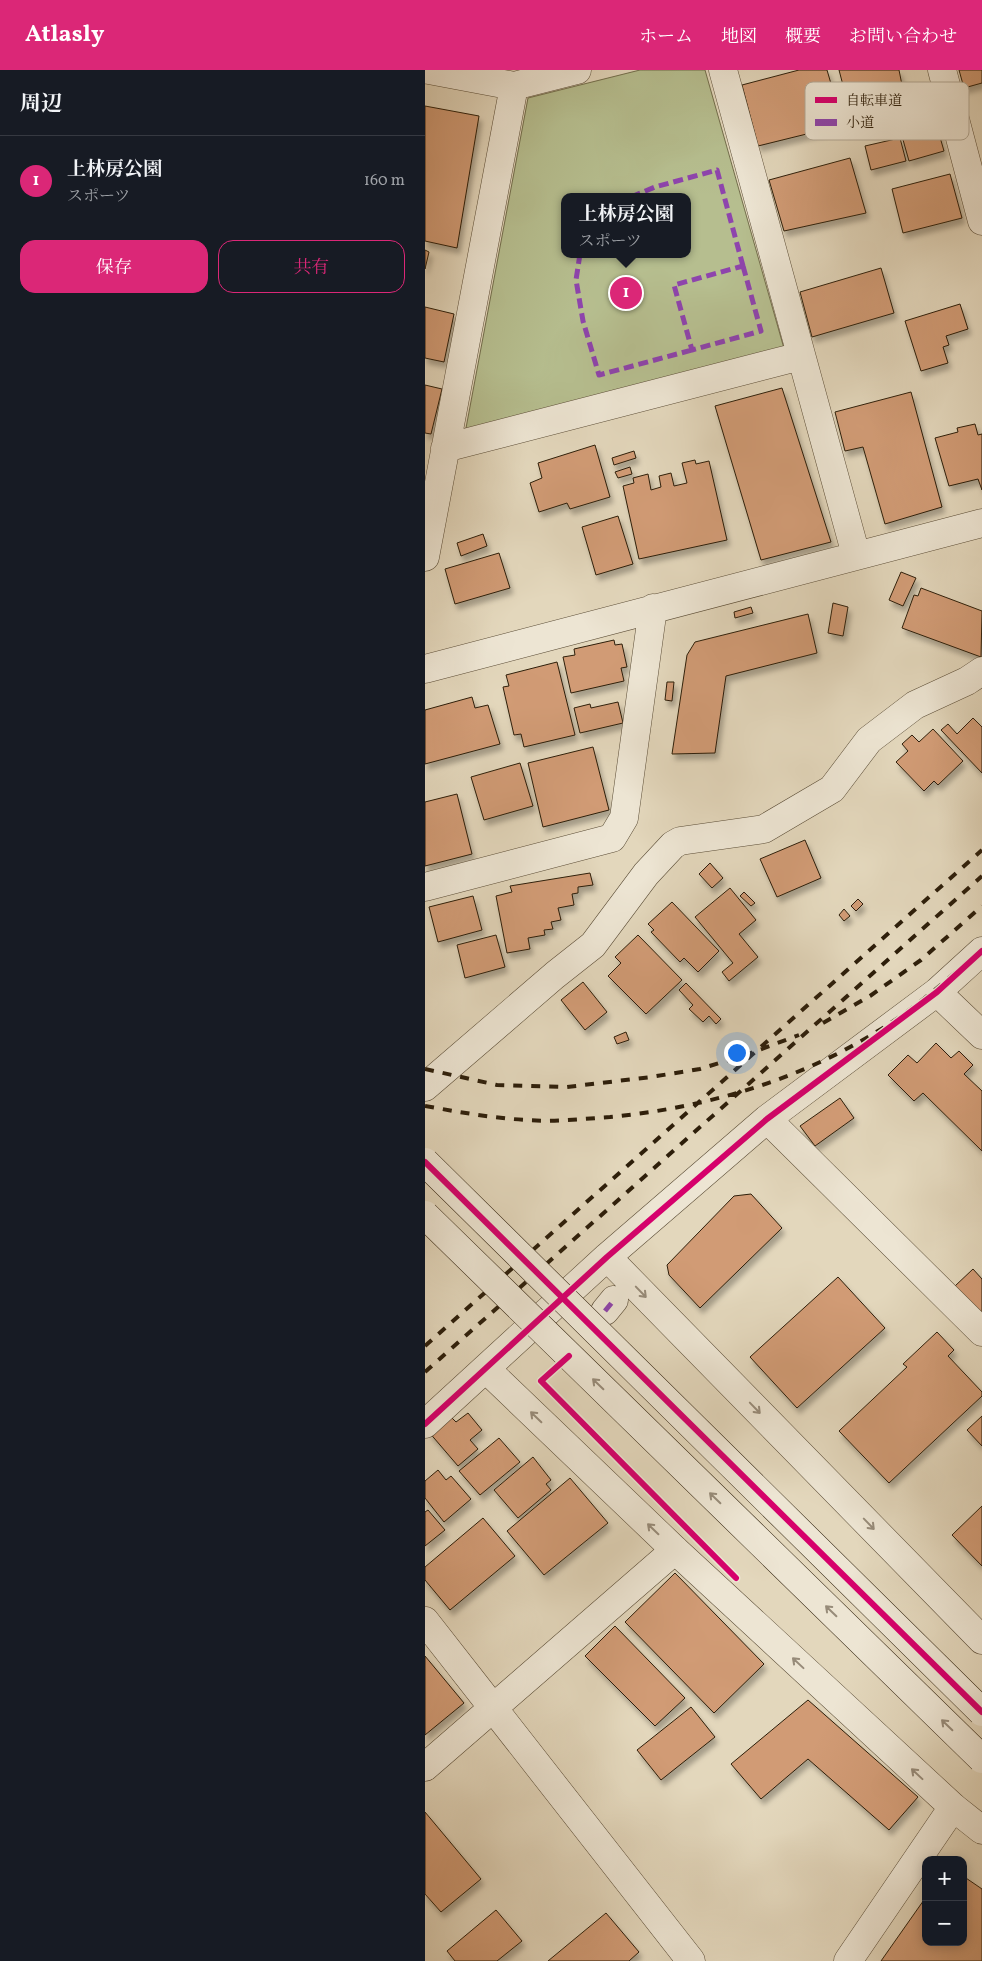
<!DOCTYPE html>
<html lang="ja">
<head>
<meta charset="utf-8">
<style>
	:root { --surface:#171b24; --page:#20242c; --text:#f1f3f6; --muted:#9ea1a6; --line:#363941; --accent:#db2777 }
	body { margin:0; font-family:Vollkorn,"Noto Serif JP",serif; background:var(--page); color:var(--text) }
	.controls { position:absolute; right:15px; bottom:15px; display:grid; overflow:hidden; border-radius:10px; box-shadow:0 2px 12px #0003 }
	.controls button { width:45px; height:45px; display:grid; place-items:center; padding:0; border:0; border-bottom:1px solid var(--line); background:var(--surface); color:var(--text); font:25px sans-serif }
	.you { position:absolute; left:311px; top:982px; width:18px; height:18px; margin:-12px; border:4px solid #fff; border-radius:50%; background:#1a73e8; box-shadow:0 0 0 8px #1a73e833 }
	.badge { display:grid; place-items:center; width:32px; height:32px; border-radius:50%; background:var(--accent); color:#fff; font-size:16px; font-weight:700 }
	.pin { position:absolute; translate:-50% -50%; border:2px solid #fff; box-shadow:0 1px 5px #0006 }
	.popup { position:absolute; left:136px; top:123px; width:130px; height:65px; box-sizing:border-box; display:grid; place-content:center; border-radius:10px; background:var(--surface); filter:drop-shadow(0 1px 4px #0005); font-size:16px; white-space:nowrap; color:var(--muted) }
	.popup b { font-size:19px; color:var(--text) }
	.popup::after { content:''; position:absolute; left:50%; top:100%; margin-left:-10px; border:10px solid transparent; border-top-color:var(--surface) }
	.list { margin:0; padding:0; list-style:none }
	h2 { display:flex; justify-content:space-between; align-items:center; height:65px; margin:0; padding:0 20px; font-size:21px }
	h2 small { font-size:16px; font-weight:400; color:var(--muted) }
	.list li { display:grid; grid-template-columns:32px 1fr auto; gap:15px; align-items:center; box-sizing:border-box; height:90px; padding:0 20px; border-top:1px solid var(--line) }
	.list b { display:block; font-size:19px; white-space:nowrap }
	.list p { margin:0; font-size:16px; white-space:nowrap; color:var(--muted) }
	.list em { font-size:16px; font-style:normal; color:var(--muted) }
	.actions { display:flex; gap:10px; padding:15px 20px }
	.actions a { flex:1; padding:11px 0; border:1px solid var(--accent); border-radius:15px; text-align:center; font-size:18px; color:var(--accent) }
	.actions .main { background:var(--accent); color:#fff }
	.map { position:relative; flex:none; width:557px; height:1891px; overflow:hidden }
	header { display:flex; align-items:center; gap:30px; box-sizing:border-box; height:70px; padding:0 25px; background:var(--accent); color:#fff }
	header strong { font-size:24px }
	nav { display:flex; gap:28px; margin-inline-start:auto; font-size:18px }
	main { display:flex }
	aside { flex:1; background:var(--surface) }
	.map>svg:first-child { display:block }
	.green { fill:#b6be8f; stroke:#726e4c; fill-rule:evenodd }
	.building { fill:#d19b74; stroke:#2d1e0a; filter:url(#shadow) }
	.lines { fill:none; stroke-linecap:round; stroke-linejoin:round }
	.street-casing { stroke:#5a4c36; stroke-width:29 }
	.street { stroke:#ede5d3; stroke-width:28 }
	.rail { stroke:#2d1e0a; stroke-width:4; stroke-dasharray:9 9; stroke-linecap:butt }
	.secondary-bridge-casing { stroke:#2d1e0a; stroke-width:29; stroke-linecap:butt }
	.secondary-bridge { stroke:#ede5d3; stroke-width:28 }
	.quiet { stroke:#8e44ad; stroke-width:5; stroke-dasharray:10 5; stroke-linecap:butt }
	.cycleway-casing { stroke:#ede5d3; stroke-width:9 }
	.cycleway { stroke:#d6006c; stroke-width:6 }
	.oneway { stroke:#978b79 }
	.key { fill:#ede5d3; stroke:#b3a997; stroke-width:1 }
	.key-label { font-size:14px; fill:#2d1e0a }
</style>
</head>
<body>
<header>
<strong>Atlasly</strong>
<nav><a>ホーム</a><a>地図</a><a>概要</a><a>お問い合わせ</a></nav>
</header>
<main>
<aside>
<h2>周辺<small></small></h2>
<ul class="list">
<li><span class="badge">1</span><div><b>上林房公園</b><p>スポーツ</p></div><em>160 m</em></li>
</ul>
<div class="actions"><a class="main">保存</a><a>共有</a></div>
</aside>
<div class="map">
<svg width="557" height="1891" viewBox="0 0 557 1891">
	<defs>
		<filter id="shadow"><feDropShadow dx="3" dy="5.5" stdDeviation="2.5" flood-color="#0004"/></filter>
	</defs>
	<rect width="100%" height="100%" fill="#e3d7bc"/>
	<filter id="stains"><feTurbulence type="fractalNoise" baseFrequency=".004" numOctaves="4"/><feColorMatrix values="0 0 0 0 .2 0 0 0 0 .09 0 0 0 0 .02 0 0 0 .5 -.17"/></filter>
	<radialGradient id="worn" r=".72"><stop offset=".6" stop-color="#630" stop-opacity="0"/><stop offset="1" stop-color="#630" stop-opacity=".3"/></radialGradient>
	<path class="green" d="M215,0h65l80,282 -317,83 -2,-7 62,-330zM140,127h122v57h-122z"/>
	<path class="building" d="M374,0h28l16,55 -85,21 -16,-61z
		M414,0h60l3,15 -18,4 3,10 -38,9z
		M534,0h23v13l-18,5z
		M0,36l54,10 -22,132 -32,-7z
		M508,43l11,38 -35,10 -11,-39z
		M475,68l6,23 -35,9 -6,-24z
		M425,88l16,55 -82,18 -15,-51z
		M525,104l12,44 -59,15 -11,-44z
		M0,180l4,2 -4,17z
		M456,198l13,45 -82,24 -12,-45z
		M535,234l8,25 -22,7 3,9 -6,2 5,16 -27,8 -16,-50z
		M0,237l29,7 -10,48 -19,-4z
		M0,315l17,4 -11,45 -6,-1z
		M357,318l49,154 -70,18 -46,-154z
		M486,322l31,115 -57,17 -22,-77 -18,4 -10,-39z
		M550,354l3,11 4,-1v56l-4,-11 -29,7 -14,-48 23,-6 -1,-4z
		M170,375l15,52 -40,12 -3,-6 -28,9 -9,-29 12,-5 -4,-15z
		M209,381l2,7 -22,7 -2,-7z
		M270,390l1,4 13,-3 18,79 -88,19 -16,-73 11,-3 -1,-5 15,-4 3,16 10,-3 -2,-11 12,-3 3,13 13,-3 -5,-20z
		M205,397l2,7 -14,4 -3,-6z
		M193,446l15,48 -37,11 -14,-48z
		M58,464l4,12 -26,10 -4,-13z
		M74,483l11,35 -55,16 -10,-35z
		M476,502l15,6 -13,28 -14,-6z
		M496,518l61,23 -1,46 -79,-29 12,-33 4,1z
		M408,533l15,4 -5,29 -15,-3z
		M326,537l2,6 -18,5 -1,-6z
		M383,544l9,39 -91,23 -11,77 -43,1 15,-99 8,-13z
		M189,570l1,5 7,-1 5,23 -6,1 3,13 -53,12 -8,-36 12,-2 -1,-6z
		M132,592l18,73 -51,12 -3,-13 -7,1 -11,-48 6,-1 -3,-11z
		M242,612h7l-2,19 -7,-1z
		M47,627l3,11 13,-3 12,39 -75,20v-54z
		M193,632l5,21 -43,10 -6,-25 16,-4 1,4z
		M548,648l9,9v46l-41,-43 7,-6 9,10z
		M508,659l30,32 -25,24 -4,-4 -10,10 -28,-29 12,-11 -6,-7 10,-9 7,7z
		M168,677l16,63 -66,17 -15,-64z
		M95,693l13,43 -49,14 -13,-43z
		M32,724l15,60 -47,12v-64z
		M380,770l16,38 -44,19 -17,-38z
		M285,793l13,15 -11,10 -13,-14z
		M165,803l3,12 -15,2v6l-6,1 2,11 -16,3 3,12 -10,2 2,7 -9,1 1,5 -17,3 2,11 -23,4 -11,-57 16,-4 -2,-6z
		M305,818l26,32 -17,14 19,23 -29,24 -7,-9 11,-9 -38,-46z
		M319,822l11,11 -4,3 -11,-10z
		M48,826l9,34 -44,12 -9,-35z
		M433,829l5,5 -7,7 -5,-5z
		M247,832l47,49 -21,21 -14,-14 -4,4 -29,-30 3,-2 -6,-6z
		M419,839l6,7 -6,5 -5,-6z
		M71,865l9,32 -40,11 -8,-33z
		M213,865l44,45 -36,34 -38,-38 13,-13 -6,-6z
		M158,912l24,30 -22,18 -24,-30z
		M261,913l35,36 -5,5 -7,-8 -6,6 -14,-13 4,-4 -14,-15z
		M201,962l3,8 -12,4 -3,-7z
		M511,973l15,15 8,-7 14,14 -9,9 18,17v60l-59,-58 -9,8 -26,-26 20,-20 9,8z
		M415,1028l14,20 -39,28 -15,-20z
		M326,1124l31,34 -82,80 -31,-33 -2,-10 67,-69z
		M548,1199l9,10v34l-27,-27z
		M413,1207l47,51 -88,80 -47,-51z
		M512,1262l17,18 -6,6 34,36v4l-93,87 -50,-52 68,-64 -4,-3z
		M43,1343l14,17 -12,10 8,9 -20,17 -30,-35 20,-17 8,8z
		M557,1346v30l-15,-16z
		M74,1368l21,24 -40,33 -21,-24z
		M108,1387l18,23 -5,4 5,6 -33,28 -24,-28z
		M13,1400l8,10 5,-4 20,23 -27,23 -19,-24v-17z
		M145,1408l38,45 -64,52 -37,-44z
		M557,1436v60l-30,-31z
		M3,1440l17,20 -20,16v-34z
		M58,1448l32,38 -65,54 -25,-30v-13z
		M250,1503l89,91 -50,49 -89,-91z
		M190,1556l70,72 -30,28 -70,-70z
		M0,1586l39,47 -39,32z
		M383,1630l110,97 -29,33 -81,-71 -47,40 -30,-35z
		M266,1637l24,30 -54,43 -24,-30z
		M0,1742l56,67 -40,33 -16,-18z
		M538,1806l19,13v72h-101l45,-64v45h37z
		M71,1840l26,31 -25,20h-42l-8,-10z
		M181,1843l33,39 -10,9h-81z"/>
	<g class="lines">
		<g class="street-casing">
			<path id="street" d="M4,0l85,16 63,-16
				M298,0l133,485
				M517,0l40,151
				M20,378l356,-92
				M0,487l89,-471
				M0,599l557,-146
				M0,817l187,-49 12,-20 29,-210
				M512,922l45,43
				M0,1017l130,-112 38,-30 53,-71 27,-29 7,-4 84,-12 68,-40 37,-49 46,-35 52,-24 15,-10
				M342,1049l215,213
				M182,1187l375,383
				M180,1241l9,-11
				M61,1299l189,181 278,257 29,23
				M0,1354l182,-167 160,-138 170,-127 45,-41
				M0,1551l266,340
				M0,1697l250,-217
				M423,1891l105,-154"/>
		</g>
		<use href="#street" class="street"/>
		<path class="rail" d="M398,953l47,-27 51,-36 61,-54
			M0,999l72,16 70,2 84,-10 49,-8 51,-16 48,-18
			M0,1036c34,6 67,12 101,14 28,2 56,-1 84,-3 94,-9 187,-36 268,-86 38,-23 71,-53 104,-82
			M0,1276l557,-496
			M0,1302l557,-496"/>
		<g class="secondary-bridge-casing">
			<path id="secondary-bridge" d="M0,1092l557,550
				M0,1145l557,544"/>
		</g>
		<use href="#secondary-bridge" class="secondary-bridge"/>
		<path class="quiet" d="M206,127l24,-10 62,-17 26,96
			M155,184l-4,26 7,41 16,54 93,-25
			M318,196l18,65 -69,19 -18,-65z
			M180,1241l9,-11"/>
		<g class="cycleway-casing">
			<path id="cycleway" d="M0,1092l557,550
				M144,1286l-28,25 195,197
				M0,1354l182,-167 160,-138 170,-127 45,-41"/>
		</g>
		<use href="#cycleway" class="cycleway"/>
	</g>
	<defs><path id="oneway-shaft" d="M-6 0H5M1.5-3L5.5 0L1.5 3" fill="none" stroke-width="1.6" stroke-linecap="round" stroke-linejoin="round" transform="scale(1.25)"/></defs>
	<g class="oneway">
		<use href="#oneway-shaft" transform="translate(216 1222) rotate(46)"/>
		<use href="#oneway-shaft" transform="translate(173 1314) rotate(-136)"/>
		<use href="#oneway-shaft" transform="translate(330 1338) rotate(46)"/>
		<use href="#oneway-shaft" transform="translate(111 1347) rotate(-136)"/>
		<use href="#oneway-shaft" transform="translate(290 1428) rotate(-136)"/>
		<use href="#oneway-shaft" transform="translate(444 1454) rotate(46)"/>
		<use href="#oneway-shaft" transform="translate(228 1459) rotate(-136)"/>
		<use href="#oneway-shaft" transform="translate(406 1541) rotate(-136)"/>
		<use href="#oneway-shaft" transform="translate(373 1593) rotate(-137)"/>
		<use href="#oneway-shaft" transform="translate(522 1655) rotate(-136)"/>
		<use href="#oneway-shaft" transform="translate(492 1704) rotate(-137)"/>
	</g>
	<rect x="380" y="12" width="164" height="58" rx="8" class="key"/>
	<rect x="390" y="27" width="22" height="6" fill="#d6006c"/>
	<rect x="390" y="49" width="22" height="7" fill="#8e44ad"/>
	<g class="key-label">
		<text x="421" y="35">自転車道</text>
		<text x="421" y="57">小道</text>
	</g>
	<rect width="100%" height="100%" filter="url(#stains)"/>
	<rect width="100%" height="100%" fill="url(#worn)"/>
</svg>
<div class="controls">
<button>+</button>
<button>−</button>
</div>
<div class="you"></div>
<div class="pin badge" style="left:201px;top:223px">1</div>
<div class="popup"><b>上林房公園</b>スポーツ</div>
</div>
</main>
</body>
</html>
